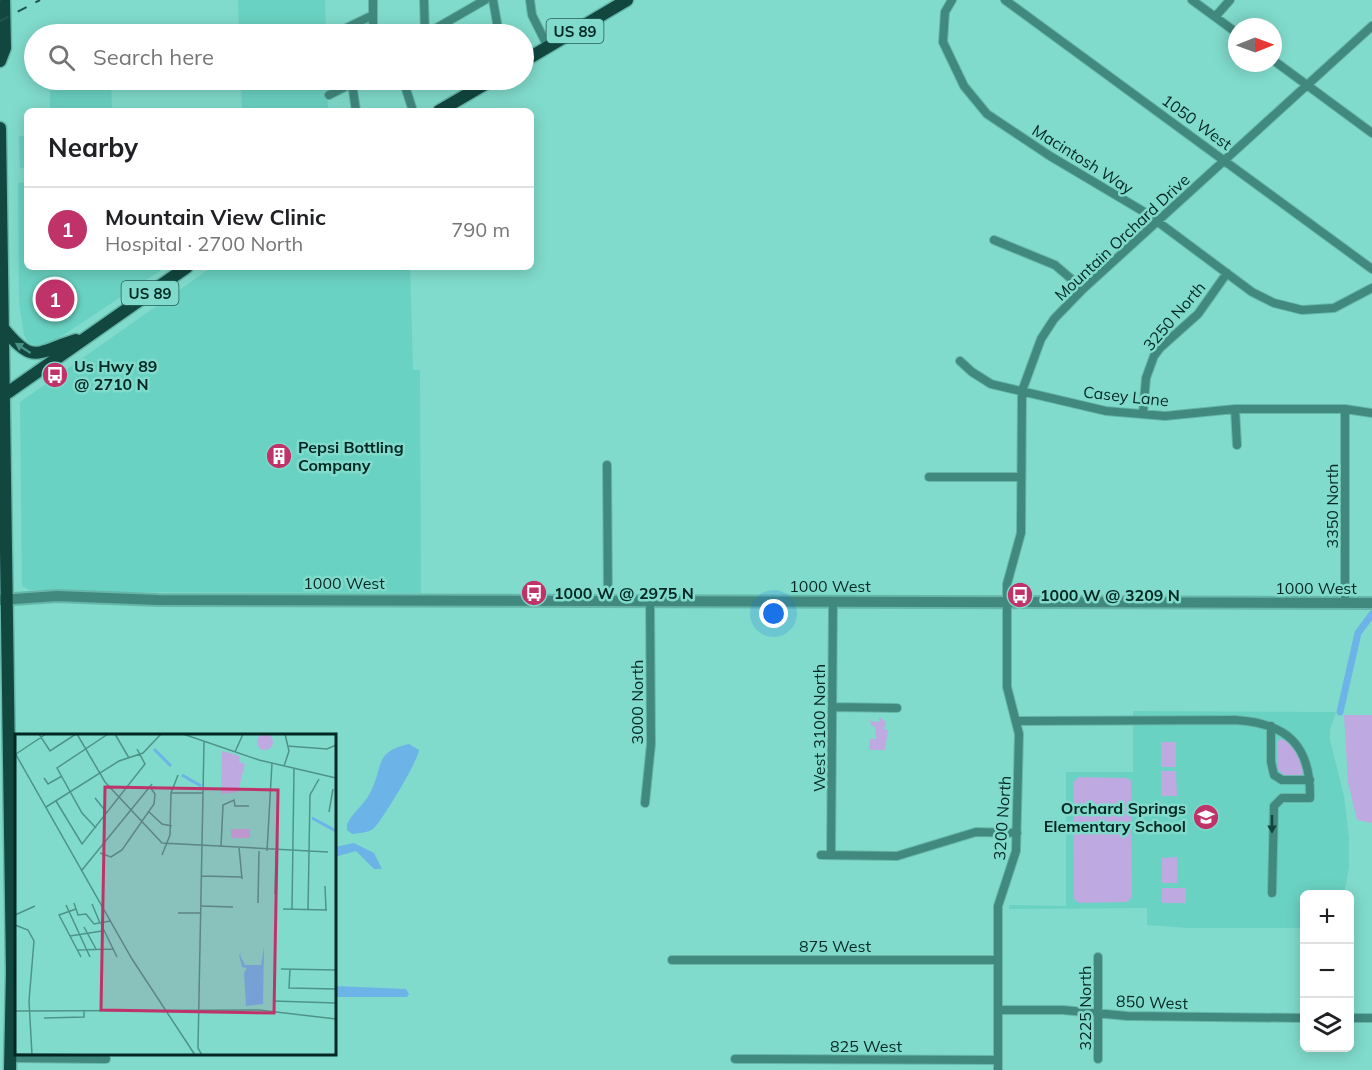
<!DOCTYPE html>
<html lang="en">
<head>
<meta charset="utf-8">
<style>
	:root { --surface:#fff; --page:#f6f6f6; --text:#202124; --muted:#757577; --line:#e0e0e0; --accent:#bf3369 }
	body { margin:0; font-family:Mulish,sans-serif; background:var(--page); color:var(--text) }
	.controls { position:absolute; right:18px; bottom:18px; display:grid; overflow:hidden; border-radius:9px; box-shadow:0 3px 15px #0003 }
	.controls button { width:54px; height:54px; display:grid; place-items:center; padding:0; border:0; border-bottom:2px solid var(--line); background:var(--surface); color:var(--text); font:30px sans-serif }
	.compass { position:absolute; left:1228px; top:18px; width:54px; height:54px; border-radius:50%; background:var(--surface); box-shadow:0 3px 15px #0003; rotate:89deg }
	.you { position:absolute; left:774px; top:614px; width:21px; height:21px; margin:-15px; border:4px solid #fff; border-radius:50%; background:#1a73e8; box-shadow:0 0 0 9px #1a73e833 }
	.badge { display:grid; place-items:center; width:39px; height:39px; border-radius:50%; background:var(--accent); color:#fff; font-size:20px; font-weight:700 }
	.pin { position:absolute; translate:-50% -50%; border:3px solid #fff; box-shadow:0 2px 6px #0006 }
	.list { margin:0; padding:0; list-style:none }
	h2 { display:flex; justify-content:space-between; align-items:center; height:78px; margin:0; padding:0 24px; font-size:26px }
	h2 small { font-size:20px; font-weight:400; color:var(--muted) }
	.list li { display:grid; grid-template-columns:39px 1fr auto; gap:18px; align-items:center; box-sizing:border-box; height:84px; padding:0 24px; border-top:2px solid var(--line) }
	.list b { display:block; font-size:22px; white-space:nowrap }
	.list p { margin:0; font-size:20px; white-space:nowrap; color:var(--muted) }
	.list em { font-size:20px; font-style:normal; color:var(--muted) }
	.icon { flex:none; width:33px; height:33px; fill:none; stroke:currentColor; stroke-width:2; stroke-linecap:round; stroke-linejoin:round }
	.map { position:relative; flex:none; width:1372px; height:1070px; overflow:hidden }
	.search { position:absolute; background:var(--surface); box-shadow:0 3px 15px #0003; left:24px; top:24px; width:510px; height:66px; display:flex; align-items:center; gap:15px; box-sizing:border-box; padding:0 21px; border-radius:33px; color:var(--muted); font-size:22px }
	.panel { position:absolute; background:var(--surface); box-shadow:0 3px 15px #0003; left:24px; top:108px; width:510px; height:162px; border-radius:9px }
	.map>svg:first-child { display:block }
	.built { fill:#6ad2c2 }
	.green { fill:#bea9e0 }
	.water { fill:#6cb3e8 }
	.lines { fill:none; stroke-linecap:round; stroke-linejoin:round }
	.canal { stroke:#6cb3e8; stroke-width:7 }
	.minor-casing { stroke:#66b7aa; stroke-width:10 }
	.tertiary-casing { stroke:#66b7aa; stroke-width:14 }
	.primary-casing { stroke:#66b7aa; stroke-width:15 }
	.minor { stroke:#41897e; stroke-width:8 }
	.tertiary { stroke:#41897e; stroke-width:10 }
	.primary { stroke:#11473f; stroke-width:12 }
	.rail { stroke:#20544d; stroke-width:2; stroke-dasharray:10 10; stroke-linecap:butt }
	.oneway { fill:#489186 }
	.oneway2 { fill:#14443e }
	.labels { text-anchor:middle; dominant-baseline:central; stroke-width:5; stroke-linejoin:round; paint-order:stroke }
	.shield { fill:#80dbcc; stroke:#265d55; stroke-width:1.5 }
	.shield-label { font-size:15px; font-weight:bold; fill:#002722 }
	.street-label { font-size:16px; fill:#002722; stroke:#80dbcc }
	.poi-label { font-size:16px; font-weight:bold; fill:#002722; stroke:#80dbcc; text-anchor:start }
	.inset-river { fill:none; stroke:#6cb3e8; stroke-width:3 }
	.inset-road { fill:none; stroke:#4d9388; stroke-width:1.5 }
	.view { fill:#bf3369; fill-opacity:0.15; stroke:#bf3369; stroke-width:3 }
	.inset-edge { fill:none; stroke:#002722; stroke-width:3 }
</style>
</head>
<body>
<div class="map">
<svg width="1372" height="1070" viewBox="0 0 1372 1070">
	<rect width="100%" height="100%" fill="#80dbcc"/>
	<path class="built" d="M238,0h87l1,34h-87z
		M50,80h61l1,31h-62z
		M241,80h86l1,31h-86z
		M19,136h8v32h-7z
		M27,182v85h139l-110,73 -18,6 -9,-3 -5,-8 -5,-32 -1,-120z
		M212,267h198l3,103h7l1,223 -336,-1 -56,-2 -7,-4 -2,-184z
		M1133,711l203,1 -6,18v10l14,56 5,41v31l-5,26h-40v34h-116l-41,-3v-17l-138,1v-4l57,1v-134h67z"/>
	<path class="green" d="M1344,715h28v108l-15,-3 -9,-37z
		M870,717l1,4 8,1v-5l7,5 -2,7 4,1 -3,20h-16l1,-11h6l-1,-12 -4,-1z
		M1280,739c13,2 20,20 24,32l-3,5h-17l-6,-7 -1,-27z
		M1161,742h15v25h-15z
		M1161,771h15l1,25h-16z
		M1079,777l48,1 4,3 1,115 -4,6 -49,1 -5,-4 -1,-117z
		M1177,857v26h-15v-25z
		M1162,888h24v15h-24z"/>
	<path class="water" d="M409,744l10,6c0,9 -37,71 -45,78 -5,5 -15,5 -22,6l-5,-4v-6c6,-12 17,-19 23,-31 14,-26 3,-41 39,-49z
		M354,843l20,10 8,16h-8l-18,-18 -21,6v-10z
		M335,986l71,3 3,5 -2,3h-72z"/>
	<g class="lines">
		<path class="canal" d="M1340,712l18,-79 14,-19"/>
		<g class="minor-casing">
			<path id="minor" d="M373,0v34
				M424,0l1,34
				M493,0l6,34
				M530,0l2,15 16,32
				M952,0l-7,12 -2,30 21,44 23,28 63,42 96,57 106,79 22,11 28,7 32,-2 38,-20
				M1005,0l367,269
				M1192,0l45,33
				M1215,17l15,-17
				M445,24l2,10
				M334,34l39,-19
				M426,34l59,-34
				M1273,60l99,73
				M403,80l10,31
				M352,83l4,28
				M329,95l30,-15
				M994,240l61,25 28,24
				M960,361l12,11 19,12 115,27 59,5 70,-7h110l27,4
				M1235,409l2,36
				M1345,409v194
				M1143,414l3,-36 8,-22 6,-8 38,-34 29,-41
				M607,465l1,134
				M929,477h92
				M832,707l65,1
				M1018,721l217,-1c52,3 76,25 75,78h-28l-8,8 -2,87
				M1271,726v36l3,13 8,5h28
				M645,803l6,-59 -1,-144
				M821,855l76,1 79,-24 41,1
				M831,855l2,-254
				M672,960h326
				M998,1010h65l64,6 177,2
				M1350,1018h22
				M11,1058l95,1
				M735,1059l263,1
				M1098,1059v-102
				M998,1070v-164l18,-55 3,-117 -12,-47v-103l14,-51 1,-142 19,-52 13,-20 29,-30 289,-263"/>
		</g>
		<g class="tertiary-casing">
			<path id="tertiary" d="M0,600l57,-4 101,4 1214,3"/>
		</g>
		<g class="primary-casing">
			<path id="primary" d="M0,61l5,-13 -1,-48
				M524,61l103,-61
				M439,111l53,-31
				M0,128l12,844 -2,98
				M3,328c31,38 33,24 73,12
				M0,398l187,-131"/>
		</g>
		<use href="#minor" class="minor"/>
		<use href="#tertiary" class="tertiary"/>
		<use href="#primary" class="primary"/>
		<path class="rail" d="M0,0h1
			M0,21l40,-21"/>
	</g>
	<defs><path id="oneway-solid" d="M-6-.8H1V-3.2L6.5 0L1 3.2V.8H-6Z" transform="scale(1.5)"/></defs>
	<use class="oneway" href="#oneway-solid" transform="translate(23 348) rotate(-147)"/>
	<use class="oneway2" href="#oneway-solid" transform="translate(1272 824) rotate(90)"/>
	<defs>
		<g id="bus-disc" transform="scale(1.35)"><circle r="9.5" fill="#bf3369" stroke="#80dbcc"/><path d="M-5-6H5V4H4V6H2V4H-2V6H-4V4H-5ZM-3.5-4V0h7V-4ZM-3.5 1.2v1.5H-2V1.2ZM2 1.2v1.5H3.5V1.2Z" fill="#fff"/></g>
		<g id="building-disc" transform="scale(1.35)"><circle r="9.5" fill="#bf3369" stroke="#80dbcc"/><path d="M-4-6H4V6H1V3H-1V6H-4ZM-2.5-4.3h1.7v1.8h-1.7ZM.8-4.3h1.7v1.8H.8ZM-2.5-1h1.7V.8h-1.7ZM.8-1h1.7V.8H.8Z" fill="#fff"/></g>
		<g id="school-disc" transform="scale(1.35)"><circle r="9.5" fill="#bf3369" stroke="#80dbcc"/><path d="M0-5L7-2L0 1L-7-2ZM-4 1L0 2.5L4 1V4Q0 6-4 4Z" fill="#fff"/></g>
	</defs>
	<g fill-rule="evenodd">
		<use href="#bus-disc" x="55" y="375"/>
		<use href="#building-disc" x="279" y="456"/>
		<use href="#bus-disc" x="534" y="593"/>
		<use href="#bus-disc" x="1020" y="595"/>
		<use href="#school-disc" x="1206" y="817"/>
	</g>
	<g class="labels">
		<g class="shield">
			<rect x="546.5" y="19" width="57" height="24" rx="4.5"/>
			<rect x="121.5" y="281" width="57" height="24" rx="4.5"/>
		</g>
		<g class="shield-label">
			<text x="575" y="31">US 89</text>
			<text x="150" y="293">US 89</text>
		</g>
		<g class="street-label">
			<text transform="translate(1197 122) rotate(36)">1050 West</text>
			<text transform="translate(1083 159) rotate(32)">Macintosh Way</text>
			<text transform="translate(1122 237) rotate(-43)">Mountain Orchard Drive</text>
			<text transform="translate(1174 316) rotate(-49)">3250 North</text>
			<text transform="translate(1126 396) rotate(6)">Casey Lane</text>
			<text transform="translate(1332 506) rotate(-90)">3350 North</text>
			<text x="344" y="583">1000 West</text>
			<text x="830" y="586">1000 West</text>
			<text x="1316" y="588">1000 West</text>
			<text transform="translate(637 702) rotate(-90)">3000 North</text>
			<text transform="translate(819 728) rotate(-90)">West 3100 North</text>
			<text transform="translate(1002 818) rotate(-86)">3200 North</text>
			<text x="835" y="946">875 West</text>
			<text transform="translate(1152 1002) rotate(2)">850 West</text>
			<text transform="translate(1085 1008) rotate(-90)">3225 North</text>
			<text x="866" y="1046">825 West</text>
		</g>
		<g class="poi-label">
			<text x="74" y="366">Us Hwy 89<tspan x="74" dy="18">@ 2710 N</tspan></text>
			<text x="298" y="447">Pepsi Bottling<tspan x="298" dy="18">Company</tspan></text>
			<text x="554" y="593">1000 W @ 2975 N</text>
			<text x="1040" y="595">1000 W @ 3209 N</text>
			<text x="1186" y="808" text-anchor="end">Orchard Springs<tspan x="1186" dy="18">Elementary School</tspan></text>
		</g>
	</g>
	<g transform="translate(15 734)">
		<rect width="321" height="321" fill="#80dbcc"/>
		<path d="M242 8a8 8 0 1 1 16 0a8 8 0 1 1-16 0ZM207,17l18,5 -1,6 6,2 -7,28 -17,2zM216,95h19v9h-19z" fill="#bea9e0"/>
		<path d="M249,212l-1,58 -17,2 -2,-33 3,-5 -5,-1 -3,-12 4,-5 -3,5 5,10h16z" fill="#6cb3e8"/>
		<path class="inset-river" d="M139,15l17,17M167,41l19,11M297,84l24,13"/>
		<path class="inset-road" d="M24,0l11,17 26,-17M62,0l28,48 57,61 166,9M100,0l14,24M168,0l76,26 77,18M272,12l40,3 9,-4M220,18l8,-18M0,19l117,206 63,96M1,20l30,-20M269,32l5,-15 -4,-17M29,44l4,6 14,-8M156,59h32M80,64l12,15M41,67l26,43 63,-80 -8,-15M31,73l73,-46 24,-8 18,-19M134,78l13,12 10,2M314,78l4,-23M81,94l-14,-15 -25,-45 51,-34M206,113l2,-42 11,-5 1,6h14M224,113l3,32M252,117l5,-88M85,119l11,4 11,-7 32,-46 1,-10 -5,-7M147,121l8,-20 1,-42 7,-18M67,136l70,-86M186,142l41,1M310,152l1,24M260,160l1,-43M59,169l4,12 8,-1 8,10 16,-3M243,169l1,-52M77,170l8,19M51,171l24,52M185,172l33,1M61,175l-17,6 22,42M268,175l44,1M277,175l2,-140M293,176l2,-115 9,-16M163,179h22M0,181l20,-9M86,190l16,33M0,191l13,5 6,11 -5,60 3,54M69,193l12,22M55,202l32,-5M62,216l36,-1M266,235l55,1M275,235l-1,19 47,1M258,267l63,2M0,277l244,-1 77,9M29,284l40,-1v-7M0,320l88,1M187,321l-4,-7 6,-306"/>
		<path class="view" d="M90,53l173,3 -4,223 -173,-3z"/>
		<rect width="321" height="321" class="inset-edge"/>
	</g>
</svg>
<div class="controls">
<button>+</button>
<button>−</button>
<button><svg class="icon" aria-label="layers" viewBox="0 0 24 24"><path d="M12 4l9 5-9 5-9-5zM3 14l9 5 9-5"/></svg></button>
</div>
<svg class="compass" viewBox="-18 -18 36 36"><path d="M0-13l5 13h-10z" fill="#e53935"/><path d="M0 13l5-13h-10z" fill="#757577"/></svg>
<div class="you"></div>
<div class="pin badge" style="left:55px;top:299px">1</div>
<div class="search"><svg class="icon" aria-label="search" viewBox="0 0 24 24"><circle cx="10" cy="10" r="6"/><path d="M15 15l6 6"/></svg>Search here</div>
<section class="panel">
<h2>Nearby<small></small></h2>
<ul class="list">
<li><span class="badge">1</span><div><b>Mountain View Clinic</b><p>Hospital · 2700 North</p></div><em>790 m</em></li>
</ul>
</section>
</div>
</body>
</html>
